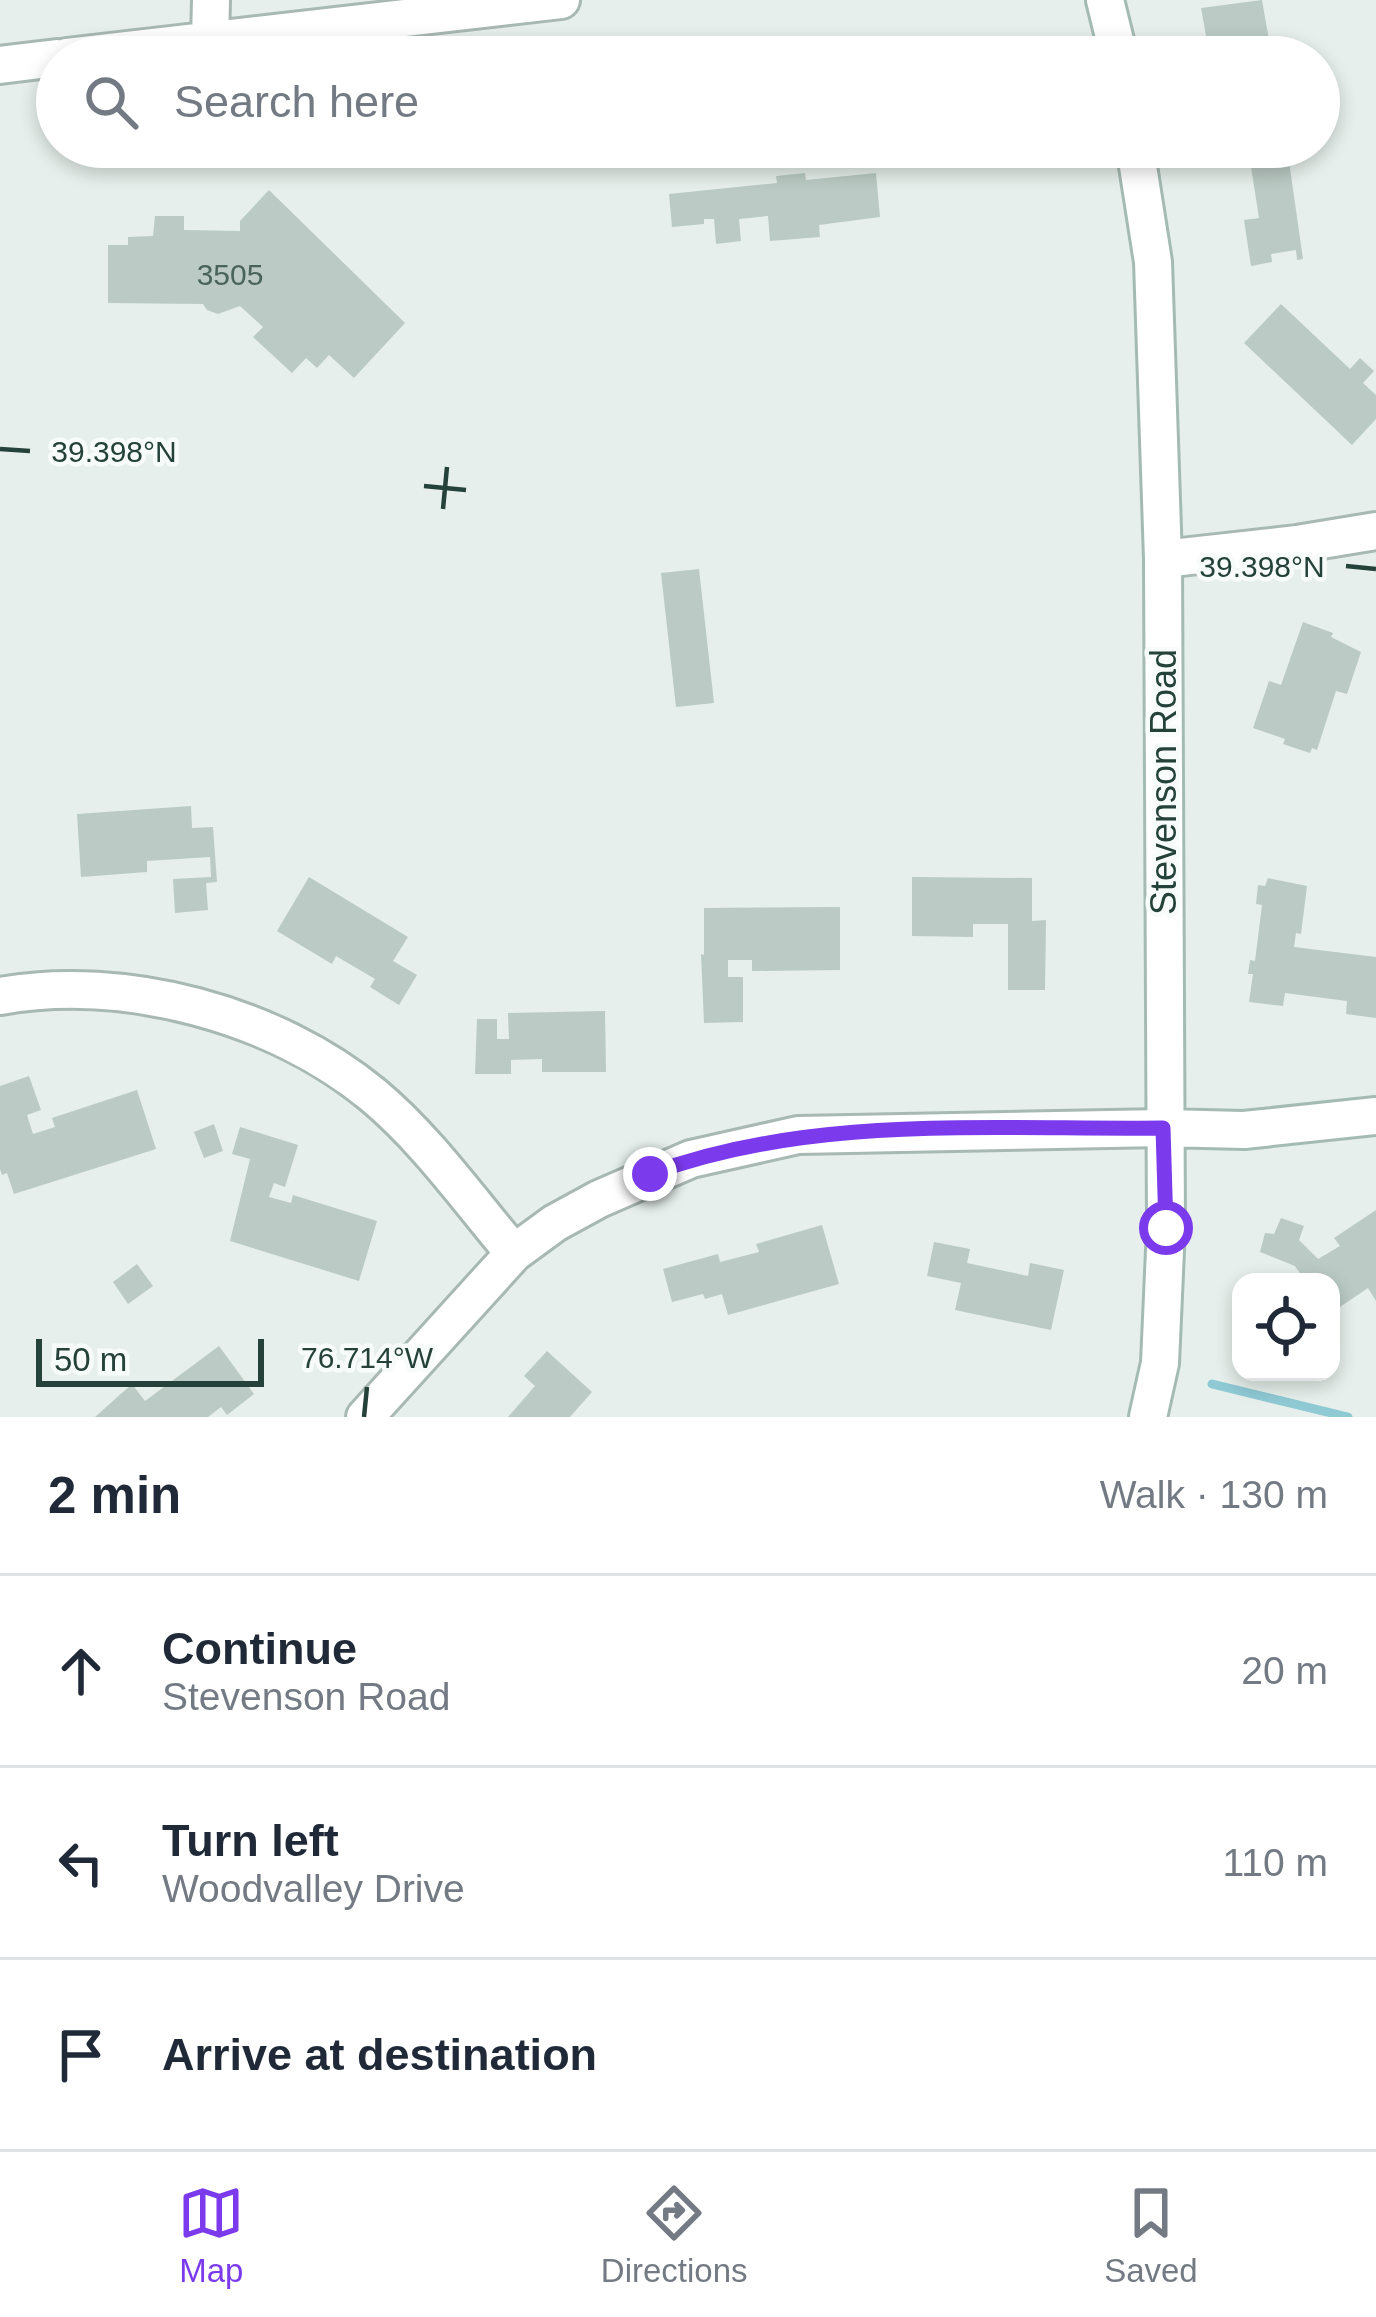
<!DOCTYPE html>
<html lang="en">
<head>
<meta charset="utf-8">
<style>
	:root { --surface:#fff; --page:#f2f2f3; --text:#1f2937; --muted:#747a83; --line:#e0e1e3; --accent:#7c3aed }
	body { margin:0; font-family:Arial,sans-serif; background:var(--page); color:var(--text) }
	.controls { position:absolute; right:36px; bottom:36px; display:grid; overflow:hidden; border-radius:24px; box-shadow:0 6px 18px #0003 }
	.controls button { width:108px; height:108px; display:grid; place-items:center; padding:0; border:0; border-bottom:3px solid var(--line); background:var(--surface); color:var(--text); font:60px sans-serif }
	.scale { position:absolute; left:36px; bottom:30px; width:228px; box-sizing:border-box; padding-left:12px; border:6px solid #24423a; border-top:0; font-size:33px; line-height:42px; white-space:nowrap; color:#24423a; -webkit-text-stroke:9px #f7fbf9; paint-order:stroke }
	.stop { position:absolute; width:36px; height:36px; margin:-27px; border:9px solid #7c3aed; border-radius:50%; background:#fff }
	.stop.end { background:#7c3aed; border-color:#fff; box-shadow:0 3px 12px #0008 }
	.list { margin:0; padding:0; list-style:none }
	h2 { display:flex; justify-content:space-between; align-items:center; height:156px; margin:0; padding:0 48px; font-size:51px }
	h2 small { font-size:39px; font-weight:400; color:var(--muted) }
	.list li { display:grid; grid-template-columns:78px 1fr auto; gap:36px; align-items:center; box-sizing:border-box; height:192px; padding:0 48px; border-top:3px solid var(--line) }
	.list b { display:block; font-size:45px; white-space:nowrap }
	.list p { margin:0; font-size:39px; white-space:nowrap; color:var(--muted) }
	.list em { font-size:39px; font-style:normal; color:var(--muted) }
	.icon { flex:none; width:66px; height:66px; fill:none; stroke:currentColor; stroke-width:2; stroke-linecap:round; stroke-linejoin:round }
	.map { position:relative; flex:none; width:1376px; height:1417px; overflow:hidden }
	.search { position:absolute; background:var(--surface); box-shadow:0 6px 18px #0003; left:36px; right:36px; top:36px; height:132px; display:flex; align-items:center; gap:30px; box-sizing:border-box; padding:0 42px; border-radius:66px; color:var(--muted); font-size:45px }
	.sheet { height:732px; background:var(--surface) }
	nav { display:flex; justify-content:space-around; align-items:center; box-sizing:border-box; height:168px; border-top:3px solid var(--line); background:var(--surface); font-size:33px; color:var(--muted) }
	nav a { display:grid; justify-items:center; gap:6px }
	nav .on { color:var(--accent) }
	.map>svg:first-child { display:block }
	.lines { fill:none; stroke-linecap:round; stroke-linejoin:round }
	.stream { stroke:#8ec9d4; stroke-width:9 }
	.building { fill:#bbcac4 }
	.street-casing { stroke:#a8b8b2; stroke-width:42 }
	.secondary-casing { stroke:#a4bbb3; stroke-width:42 }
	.street { stroke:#fff; stroke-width:36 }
	.secondary { stroke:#fff; stroke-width:36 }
	.route { stroke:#7c3aed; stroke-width:15 }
	.ticks { fill:none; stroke:#24423a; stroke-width:4.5 }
	.labels { text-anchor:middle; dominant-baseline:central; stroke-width:9; stroke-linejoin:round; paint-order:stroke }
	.number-label { font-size:30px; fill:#4a645c }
	.street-label { font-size:36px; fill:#24423a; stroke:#f7fbf9 }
	.ticks-label { font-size:30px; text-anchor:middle; fill:#24423a; stroke:#f7fbf9; stroke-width:9; stroke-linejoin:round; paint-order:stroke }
</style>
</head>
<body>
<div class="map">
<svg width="1376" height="1417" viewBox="0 0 1376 1417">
	<rect width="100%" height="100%" fill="#e6efeb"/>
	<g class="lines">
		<path class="stream" d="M1212,1384l136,33"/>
	</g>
	<path class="building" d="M1262,0l10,57h-39l-3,-21 -23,5 -6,-33z
		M1287,147l16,112 -6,1 -1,-10 -25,4 1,8 -21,4 -7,-46 15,-2 -10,-64z
		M805,173l1,7 70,-7 4,44 -61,8 1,12 -50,4 -2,-25 -29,3 2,22 -25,3 -2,-25h-10v5l-32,3 -3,-33 108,-11 -1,-7z
		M269,190l136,133 -51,55 -25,-23 -12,13 -11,-10 -14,15 -39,-36 10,-10 -23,-21 -22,8 -11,-4 -4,-6 -95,-1v-58h20v-8l25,-1 2,-20h29v14l56,1v-10z
		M1281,304l69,65 10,-11 14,13 -11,12 13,12v24l-24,26 -108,-102z
		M699,569l15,134 -38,4 -15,-134z
		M1303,622l30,11 -2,4 30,15 -14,42 -11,-3 -19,59 -5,-2 -2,5 -27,-9 2,-5 -32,-11 16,-47 12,4z
		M191,806l1,22 21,-1 4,55 -11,1 2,27 -33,3 -2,-34 38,-2 -1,-20 -63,4v11l-66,5 -4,-63z
		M309,877l99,60 -15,24 24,14 -18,30 -29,-18 5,-8 -39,-23 -4,8 -55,-33z
		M912,877l120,1v43l14,-1 -1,70h-37v-66h-35v13l-61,-1z
		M1268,878l39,8 -6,48 -5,-1 -2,14 82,10v61l-30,-4 1,-13 -62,-8 -2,13 -34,-4 4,-28h-5l2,-14 5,1 7,-56 -6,-1 2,-19 7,1z
		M840,907v63l-88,1v-11h-24v17h15v45l-39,1 -3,-69 3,1v-47z
		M605,1011l1,61h-64v-13l-31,1v14h-36l2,-55h20v20h12l-1,-26z
		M29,1076l12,34 -14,5 6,19 22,-7 -3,-9 85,-28 19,59 -142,45 -7,-21 -5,2 -2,-6v-83z
		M214,1124l9,27 -19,7 -10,-26z
		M240,1127l58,18 -13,42 -11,-4 -5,14 22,6 2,-8 84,26 -18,60 -129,-40 20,-82 -18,-5z
		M1376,1210v91l-8,-13 -37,25v-31h-25l-11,-16 -35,-14 5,-19 9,1 7,-16 23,8 -5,14 19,19 22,-13 -6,-8z
		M822,1225l17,59 -111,31 -6,-21 -17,5 -2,-5 -31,8 -9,-33 55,-15 2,8 39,-10 -3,-8z
		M934,1242l36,7 -3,14 61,13 2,-13 34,7 -13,60 -96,-20 6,-27 -34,-7z
		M137,1264l16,22 -25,18 -15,-22z
		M219,1346l35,48 -27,21 -6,-8 -13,10h-113l37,-33 13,17z
		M547,1351l45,41 -22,25h-62l27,-31 -11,-10z"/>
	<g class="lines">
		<g class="street-casing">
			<path id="street" d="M210,40l1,-40
				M67,57l494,-57
				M0,65l57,-7
				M1163,559l134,-15 79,-13
				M0,996c125,-22 275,18 373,99 54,45 96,105 141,158
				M365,1417l149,-164 41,-30 44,-24 92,-40 107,-24 365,-7"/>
		</g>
		<g class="secondary-casing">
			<path id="secondary" d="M1105,0l14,57
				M1135,147l18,115 10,297 3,669 -6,135 -12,54
				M1163,1128l81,2 132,-14"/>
		</g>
		<use href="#street" class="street"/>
		<use href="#secondary" class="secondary"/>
	</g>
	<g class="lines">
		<path class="route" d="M650,1174c162,-60 342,-44 513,-46l3,100"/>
	</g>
	<path class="ticks" d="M0,449l30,2M424,486l42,4M443,509l4,-42M1346,566l30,3M364,1417l3,-30"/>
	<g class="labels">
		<g class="number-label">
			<text x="230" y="274">3505</text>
		</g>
		<g class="street-label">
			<text transform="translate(1163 782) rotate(-90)">Stevenson Road</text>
		</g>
	</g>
	<g class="ticks-label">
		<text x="114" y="462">39.398°N</text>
		<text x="1262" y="577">39.398°N</text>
		<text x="367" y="1368">76.714°W</text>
	</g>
</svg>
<div class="controls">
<button><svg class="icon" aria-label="locate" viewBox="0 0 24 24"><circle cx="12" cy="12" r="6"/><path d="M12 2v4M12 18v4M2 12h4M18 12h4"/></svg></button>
</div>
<div class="scale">50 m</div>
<div class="stop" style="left:1166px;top:1228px"></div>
<div class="stop end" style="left:650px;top:1174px"></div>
<div class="search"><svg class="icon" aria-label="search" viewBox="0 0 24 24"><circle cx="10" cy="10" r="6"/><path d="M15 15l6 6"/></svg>Search here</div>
</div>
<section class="sheet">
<h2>2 min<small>Walk · 130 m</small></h2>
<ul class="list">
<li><svg class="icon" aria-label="ahead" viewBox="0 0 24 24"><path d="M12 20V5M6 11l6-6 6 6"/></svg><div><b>Continue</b><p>Stevenson Road</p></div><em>20 m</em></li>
<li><svg class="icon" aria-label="left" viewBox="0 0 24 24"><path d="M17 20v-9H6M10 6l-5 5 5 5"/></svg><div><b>Turn left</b><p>Woodvalley Drive</p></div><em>110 m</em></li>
<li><svg class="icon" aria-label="arrive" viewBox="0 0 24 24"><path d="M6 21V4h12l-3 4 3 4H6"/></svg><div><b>Arrive at destination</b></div></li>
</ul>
</section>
<nav>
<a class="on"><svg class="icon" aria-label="map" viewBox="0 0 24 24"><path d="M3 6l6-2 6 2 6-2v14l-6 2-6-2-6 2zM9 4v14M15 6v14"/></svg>Map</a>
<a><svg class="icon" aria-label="directions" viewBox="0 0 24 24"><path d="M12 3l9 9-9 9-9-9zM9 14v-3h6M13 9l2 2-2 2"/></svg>Directions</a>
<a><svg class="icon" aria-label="saved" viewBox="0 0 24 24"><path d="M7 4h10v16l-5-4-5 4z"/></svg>Saved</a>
</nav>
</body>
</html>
